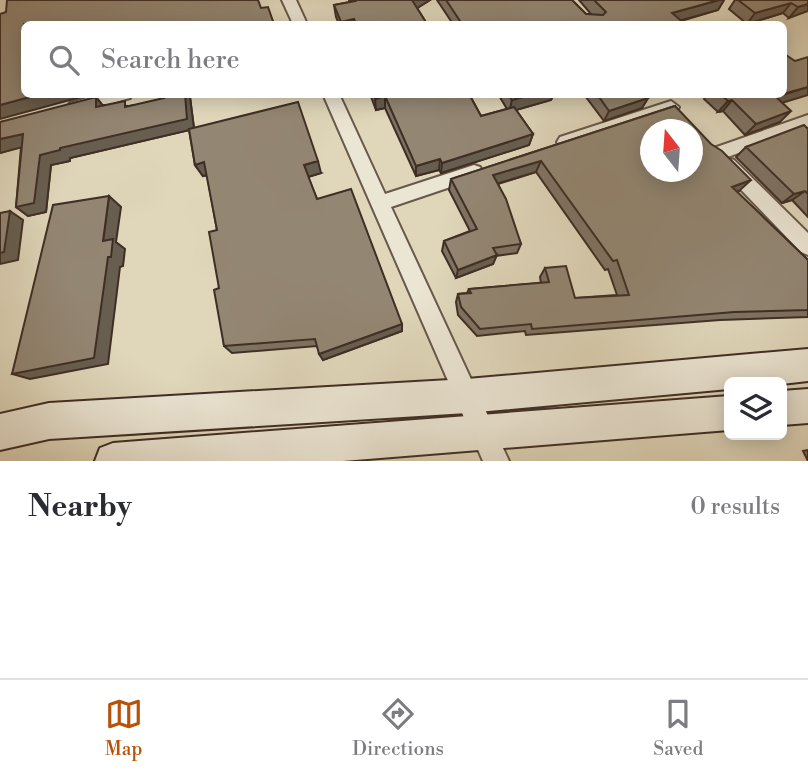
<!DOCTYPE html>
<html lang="en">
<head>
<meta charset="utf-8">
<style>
	:root { --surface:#fff; --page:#f7f7f7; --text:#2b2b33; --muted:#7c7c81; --line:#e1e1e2; --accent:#b45309 }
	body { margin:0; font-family:"Libre Bodoni",serif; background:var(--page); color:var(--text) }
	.controls { position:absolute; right:21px; bottom:21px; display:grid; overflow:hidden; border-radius:10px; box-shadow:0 4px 18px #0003 }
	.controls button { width:63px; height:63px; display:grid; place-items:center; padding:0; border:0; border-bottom:2px solid var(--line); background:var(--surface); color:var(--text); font:35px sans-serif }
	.compass { position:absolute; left:640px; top:119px; width:63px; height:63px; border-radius:50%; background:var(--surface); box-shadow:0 4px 18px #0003; rotate:343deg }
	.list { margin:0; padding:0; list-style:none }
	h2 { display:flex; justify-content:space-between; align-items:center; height:91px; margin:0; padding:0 28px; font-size:30px }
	h2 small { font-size:23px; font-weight:400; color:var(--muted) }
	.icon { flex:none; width:38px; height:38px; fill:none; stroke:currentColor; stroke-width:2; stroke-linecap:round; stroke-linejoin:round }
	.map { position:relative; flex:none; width:808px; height:461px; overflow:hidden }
	.search { position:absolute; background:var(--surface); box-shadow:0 4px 18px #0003; left:21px; right:21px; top:21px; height:77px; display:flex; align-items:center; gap:18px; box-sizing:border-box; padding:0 24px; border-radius:10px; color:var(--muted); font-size:26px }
	.sheet { height:217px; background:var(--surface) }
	nav { display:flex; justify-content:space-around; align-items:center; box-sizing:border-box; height:98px; border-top:2px solid var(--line); background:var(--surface); font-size:19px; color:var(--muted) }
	nav a { display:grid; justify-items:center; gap:4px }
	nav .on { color:var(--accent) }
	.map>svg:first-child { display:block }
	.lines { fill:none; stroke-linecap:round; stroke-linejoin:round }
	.street-casing { stroke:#67584a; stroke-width:4 }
	.secondary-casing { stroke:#3f2e25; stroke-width:4 }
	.street { fill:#ebe5d3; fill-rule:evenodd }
	.secondary { fill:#ebe5d3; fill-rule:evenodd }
	.wall { fill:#7e7363; stroke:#3f2e25; stroke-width:2 }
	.shaded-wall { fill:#675e50; stroke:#3f2e25; stroke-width:2 }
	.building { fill:#938673; stroke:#3f2e25; stroke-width:2; fill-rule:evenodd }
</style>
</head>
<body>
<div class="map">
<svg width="808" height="461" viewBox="0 0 808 461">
	<rect width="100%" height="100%" fill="#e0d7bb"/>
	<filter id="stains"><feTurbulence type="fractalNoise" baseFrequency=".00286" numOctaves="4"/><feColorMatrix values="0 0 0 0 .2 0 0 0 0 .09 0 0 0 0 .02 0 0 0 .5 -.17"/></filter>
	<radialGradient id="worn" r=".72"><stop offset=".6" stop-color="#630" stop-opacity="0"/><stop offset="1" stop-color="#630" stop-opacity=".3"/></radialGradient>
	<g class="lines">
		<g class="street-casing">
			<path id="street" d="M282,0h14l11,24h-14z
				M101,94h31l-2,4 -54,15 -8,-6 2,-4z
				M323,94h16l46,100 89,-29 6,2 3,5 -3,5 -89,30 118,254h-26z
				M671,101l8,6 -2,4 -111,38 -6,-2 -3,-5 3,-5z
				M808,115v12l-91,34 -6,-2 -3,-5 3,-5z
				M728,158l6,2 74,73v22l-7,-3 -79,-82 -3,-5 3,-5z"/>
		</g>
		<g class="secondary-casing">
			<path id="secondary" d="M808,349v32l-26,3 -53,-2v7l-262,24 -418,26 -49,11v-36l49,-11 418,-24z
				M808,389v34l-26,2v-34z
				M729,396v34l-386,31h-248l5,-13 13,-5z"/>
		</g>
		<use href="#street" class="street"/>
		<use href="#secondary" class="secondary"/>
	</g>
	<path class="wall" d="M349,0h81l-13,8 10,16h-88l-3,-7 -2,-12 16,-3z
		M437,0h135l14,14h5l-12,-14h145l-6,10 -37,11 4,3h-232z
		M735,0h73l-19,18 -6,-5 -36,11 -18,-15z
		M370,94h99l12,22 26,-7 -9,-15h56l-3,6 -35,10 17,24 -4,11 -88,28 -2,-3 -23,6 -31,-68 -9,2z
		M587,94h58l3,4 -6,10 -38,13 -18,-24z
		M708,94h75l-3,28 -35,13 -22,-24 -5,1 -14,-13z
		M190,97l4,31 127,45 -13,4 9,22 85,125v7l-79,29 -6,-14 -85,7 -8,-7 -5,-58 -2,-58 -10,-55 -4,1 -8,-11 -6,-35 -119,28v3l-19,4 -5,47 -18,4 -12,-9 5,-60 -21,6v-31l103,-17 26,1z
		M675,106l64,85 -2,1 71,68v57l-88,3 -194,15 -1,-4 -48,5 -19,-21 -2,-13 2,-8 9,-1 2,-4 72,-6 -1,-6 5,-9 30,30 42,-3 -9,-26 -3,1 -69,-98 -38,12 23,60 -4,9 -21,3 -3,8 -37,14 -14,-27 2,-10 26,-10 -21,-41 2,-11z
		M808,129v88l-16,-17 -10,3 -46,-46 10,-10z
		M808,450v11l-5,-10z"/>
	<path class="shaded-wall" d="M412,0h18l-19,12z
		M719,0h5l-6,10 -50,14 4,-11z
		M791,3l-8,10 -36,11 8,-11z
		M808,4v7l-19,7 9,-11z
		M354,19v5h-12l-1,-2z
		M808,87v8l-43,13 11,-11z
		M41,94h51l-92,25v-14z
		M185,94h3l2,3 4,32 -124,29v3l-19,4 -5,47 -18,4 -12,-9 24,-52 20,-7z
		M533,94h21l-3,6 -42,12 3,-12z
		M385,96v12l-9,2 -1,-11z
		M96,97l9,11 -9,-1z
		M648,98l-6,10 -38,13 5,-10z
		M732,100l-9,11 -5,1 10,-11z
		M791,111l-11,11 -35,13 11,-11z
		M23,134l11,10 -34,9v-14z
		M533,134l-4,11 -88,28 1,-10z
		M440,159l-1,11 -23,6v-10z
		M318,161l3,12 -13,4 -4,-12z
		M541,161l-5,11 -47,14 4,-11z
		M204,162l7,12 -8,2 -8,-11z
		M751,180l-12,11 -19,7 12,-11z
		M805,191l-13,9 -10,3 12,-9z
		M109,196l12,11 -5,35 9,7 -2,17 -3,1 -12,97 -78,15 -18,-5 91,-133z
		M10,211l13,9 -5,40 -18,4v-11z
		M497,255l-4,9 -37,14 2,-8z
		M402,324v7l-79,29 -4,-6z"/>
	<path class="building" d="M7,0h251l3,8 7,-1 6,17h-250v70h17l-41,11v-91l6,-2z
		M354,0h58l15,24h-71l-2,-5 -13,3 -7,-17 21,-4z
		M446,0h126l14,14 17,1 3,-3 -12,-12h125l-47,13 13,11h-223z
		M738,0h70v4l-10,3 -7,-4 -36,10z
		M783,53l12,8 13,-4v30l-25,7z
		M163,94h22l2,25 -127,29v2l-20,5 -6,48 -18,4 7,-73 -23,5v-17l96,-25v10l29,-6v6l39,-9z
		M374,94h95l12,22 33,-9 19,27 -91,29 -2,-4 -24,7 -31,-70 -10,3z
		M508,94h25l-21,6z
		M597,94h48l3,4 -39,13z
		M720,94h63l-7,3 15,14 -35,13 -24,-24 -4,1z
		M298,102l20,59 -14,4 13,34 34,-10 51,135 -83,30 -4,-15 -91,7 -10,-56 5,-2 -10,-56 8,-2 -13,-68 -9,3 -6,-36z
		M675,106l36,38 11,7 29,29 -19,7 76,73v50l-74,2 -202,17 -1,-5 -51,5 -19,-22 -3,-13 13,-1 -2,-4 80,-7 -4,-14 21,-2 9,32 54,-3 -12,-35 -4,1 -72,-100 -48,14 13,24 15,45 -28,4 4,7 -39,15 -14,-29 33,-12 -26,-50zM650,130h42v42h-42z
		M804,125l4,4v65l-3,-3 -11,3 -48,-47z
		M109,196l-6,45 10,-2 -2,18h-3l-14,101 -82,16 41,-169z
		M10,211l-6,41 -4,1v-40z"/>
	<rect width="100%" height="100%" filter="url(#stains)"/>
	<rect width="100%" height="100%" fill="url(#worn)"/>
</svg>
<div class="controls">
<button><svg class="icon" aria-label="layers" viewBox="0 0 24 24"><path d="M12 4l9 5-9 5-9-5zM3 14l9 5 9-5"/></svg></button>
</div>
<svg class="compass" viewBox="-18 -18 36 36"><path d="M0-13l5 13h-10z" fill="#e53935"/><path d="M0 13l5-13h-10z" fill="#7c7c81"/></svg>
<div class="search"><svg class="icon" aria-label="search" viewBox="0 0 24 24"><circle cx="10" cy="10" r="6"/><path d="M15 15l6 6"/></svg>Search here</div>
</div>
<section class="sheet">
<h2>Nearby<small>0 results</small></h2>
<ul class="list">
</ul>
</section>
<nav>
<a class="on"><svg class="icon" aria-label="map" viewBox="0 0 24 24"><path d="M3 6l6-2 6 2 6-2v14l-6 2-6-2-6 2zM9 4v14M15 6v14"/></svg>Map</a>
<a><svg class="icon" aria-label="directions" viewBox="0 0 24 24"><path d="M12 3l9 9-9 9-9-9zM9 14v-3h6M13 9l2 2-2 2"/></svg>Directions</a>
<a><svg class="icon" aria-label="saved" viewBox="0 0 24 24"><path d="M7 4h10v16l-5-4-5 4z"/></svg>Saved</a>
</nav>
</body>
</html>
